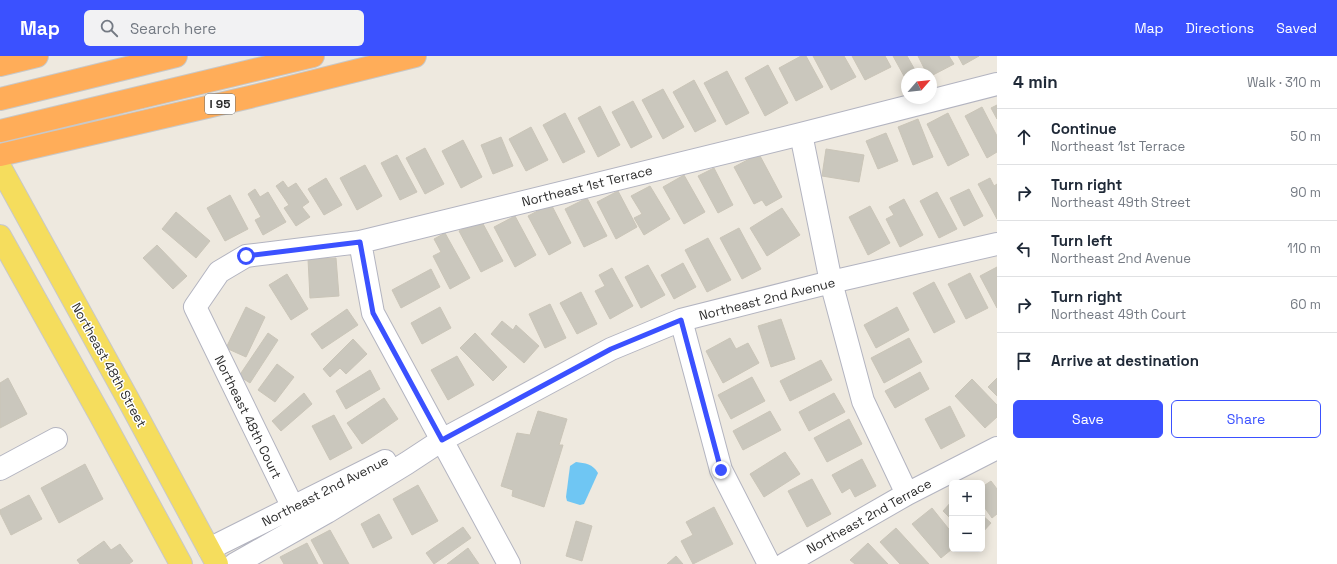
<!DOCTYPE html>
<html lang="en">
<head>
<meta charset="utf-8">
<style>
	:root { --surface:#fff; --page:#f2f2f3; --text:#1f2937; --muted:#747a83; --line:#e0e1e3; --accent:#3b51ff }
	body { margin:0; font-family:"Space Grotesk",sans-serif; background:var(--page); color:var(--text) }
	.controls { position:absolute; right:12px; bottom:12px; display:grid; overflow:hidden; border-radius:6px; box-shadow:0 2px 10px #0003 }
	.controls button { width:36px; height:36px; display:grid; place-items:center; padding:0; border:0; border-bottom:1px solid var(--line); background:var(--surface); color:var(--text); font:20px sans-serif }
	.compass { position:absolute; left:901px; top:12px; width:36px; height:36px; border-radius:50%; background:var(--surface); box-shadow:0 2px 10px #0003; rotate:62deg }
	.stop { position:absolute; width:12px; height:12px; margin:-9px; border:3px solid #3b51ff; border-radius:50%; background:#fff }
	.stop.end { background:#3b51ff; border-color:#fff; box-shadow:0 1px 4px #0008 }
	.list { margin:0; padding:0; list-style:none }
	h2 { display:flex; justify-content:space-between; align-items:center; height:52px; margin:0; padding:0 16px; font-size:17px }
	h2 small { font-size:13px; font-weight:400; color:var(--muted) }
	.list li { display:grid; grid-template-columns:26px 1fr auto; gap:12px; align-items:center; box-sizing:border-box; height:56px; padding:0 16px; border-top:1px solid var(--line) }
	.list b { display:block; font-size:15px; white-space:nowrap }
	.list p { margin:0; font-size:13px; white-space:nowrap; color:var(--muted) }
	.list em { font-size:13px; font-style:normal; color:var(--muted) }
	.actions { display:flex; gap:8px; padding:12px 16px }
	.actions a { flex:1; padding:9px 0; border:1px solid var(--accent); border-radius:6px; text-align:center; font-size:14px; color:var(--accent) }
	.actions .main { background:var(--accent); color:#fff }
	.icon { flex:none; width:22px; height:22px; fill:none; stroke:currentColor; stroke-width:2; stroke-linecap:round; stroke-linejoin:round }
	.map { position:relative; flex:none; width:997px; height:508px; overflow:hidden }
	header { display:flex; align-items:center; gap:24px; box-sizing:border-box; height:56px; padding:0 20px; background:var(--accent); color:#fff }
	header strong { font-size:19px }
	nav { display:flex; gap:22px; margin-inline-start:auto; font-size:14px }
	.search { width:280px; height:36px; background:var(--page); display:flex; align-items:center; gap:10px; box-sizing:border-box; padding:0 14px; border-radius:6px; color:var(--muted); font-size:15px }
	main { display:flex }
	aside { flex:1; background:var(--surface) }
	.map>svg:first-child { display:block }
	.water { fill:#6fc6f3 }
	.building { fill:#cac7bd; stroke:#cac5b8 }
	.lines { fill:none; stroke-linecap:round; stroke-linejoin:round }
	.minor-casing { stroke:#b3b4c0; stroke-width:24 }
	.major-casing { stroke:#c8c8c8; stroke-width:24 }
	.highway-casing { stroke:#c8c8c8; stroke-width:24 }
	.minor { stroke:#fff; stroke-width:22 }
	.major { stroke:#f5dd5d; stroke-width:22 }
	.highway { stroke:#ffad59; stroke-width:22 }
	.route { stroke:#3b51ff; stroke-width:5 }
	.labels { text-anchor:middle; dominant-baseline:central; stroke-width:3; stroke-linejoin:round; paint-order:stroke }
	.shield { fill:#fff; stroke:#6c6c6c; stroke-width:1 }
	.shield-label { font-size:12px; font-weight:bold; fill:#2d2d2d }
	.street-label { font-size:13px; fill:#2d2d2d; stroke:#fff }
</style>
</head>
<body>
<header>
<strong>Map</strong>
<div class="search"><svg class="icon" aria-label="search" viewBox="0 0 24 24"><circle cx="10" cy="10" r="6"/><path d="M15 15l6 6"/></svg>Search here</div>
<nav><a>Map</a><a>Directions</a><a>Saved</a></nav>
</header>
<main>
<div class="map">
<svg width="997" height="508" viewBox="0 0 997 508">
	<rect width="100%" height="100%" fill="#eee9df"/>
	<path class="water" d="M576,406c9,1 17,2 22,11l-14,31 -4,1 -13,-4 -1,-4 4,-31z"/>
	<path class="building" d="M801,0h5l17,31 -27,14 -17,-33z
		M813,0h31l12,21 -25,13z
		M852,0h33l6,11 -26,13z
		M893,0h14l8,14 -11,6z
		M918,0h31l5,8 -23,12v-2h-4z
		M958,0h21l-16,9z
		M768,9l20,38 -23,13 -20,-38z
		M727,15l22,42 -23,12 -22,-42z
		M694,24l22,41 -21,11 -22,-40z
		M663,33l21,38 -21,12 -21,-39z
		M633,45l19,36 -21,11 -19,-36z
		M997,49v14l-6,-11z
		M600,50l20,39 -22,12 -20,-39z
		M982,51l15,29v16l-10,6 -22,-42z
		M565,57l20,39 -22,11 -20,-38z
		M948,57l21,42 -21,11 -21,-42z
		M918,63l15,38 -20,8 -15,-38z
		M531,71l17,33 -22,11 -17,-32z
		M886,77l12,28 -20,8 -12,-28z
		M501,81l12,29 -20,8 -12,-29z
		M463,84l19,37 -21,11 -19,-37z
		M425,92l19,36 -19,10 -19,-36z
		M826,93l38,6 -5,27 -37,-6z
		M759,98l23,43 -16,9 -4,-6 -8,4 -20,-37z
		M397,99l20,37 -17,8 -19,-37z
		M365,109l17,31 -25,14 -17,-32z
		M714,112l19,37 -15,8 -20,-37z
		M684,119l21,37 -21,12 -21,-37z
		M326,122l16,27 -18,10 -16,-26z
		M990,122l4,8 3,-2v35l-19,-35z
		M283,125l5,7 8,-5 13,19 -7,5 8,10 -14,9 -12,-18 5,-3 -13,-19z
		M650,130l20,33 -26,16 -10,-17 8,-4 -11,-18z
		M255,133l5,8 8,-5 18,30 -23,13 -8,-15 6,-3 -13,-23z
		M969,133l14,27 -19,10 -14,-28z
		M618,135l19,36 -21,12 -19,-37z
		M937,136l20,37 -18,9 -19,-37z
		M230,139l18,34 -23,12 -18,-33z
		M587,142l20,38 -23,11 -19,-38z
		M904,143l19,36 -23,12 -14,-28 8,-4 -5,-8z
		M551,148l20,39 -22,12 -21,-39z
		M870,150l20,37 -22,12 -19,-38z
		M782,152l18,27 -33,21 -17,-28z
		M176,156l34,29 -14,17 -34,-29z
		M515,160l21,39 -21,12 -21,-40z
		M481,164l22,41 -22,11 -22,-41z
		M739,172l22,41 -19,10 -22,-41z
		M445,177l25,45 -20,11 -17,-33 8,-4 -7,-13z
		M708,182l23,42 -24,12 -22,-42z
		M157,189l30,31 -14,13 -30,-31z
		M336,202l3,38 -29,2 -2,-39z
		M683,207l13,24 -22,12 -13,-24z
		M648,209l17,30 -24,13 -16,-31z
		M997,211v41l-17,-32z
		M612,212l21,38 -23,13 -15,-28 10,-5 -6,-11z
		M431,213l9,18 -39,21 -9,-18z
		M970,217l18,35 -22,11 -18,-35z
		M287,218l21,35 -17,11 -22,-35z
		M934,226l21,40 -21,11 -21,-40z
		M581,236l16,32 -20,10 -17,-31z
		M550,248l16,34 -21,10 -16,-34z
		M246,251l19,10 -19,40 -20,-9z
		M440,251l11,21 -29,16 -11,-21z
		M897,251l12,23 -33,18 -12,-23z
		M347,253l11,16 -36,24 -11,-15z
		M781,263l14,40 -24,8 -13,-41z
		M502,265l11,9 3,-5 23,21 -15,17 -33,-29z
		M268,277l10,7 -28,43 -11,-7z
		M475,277l32,34 -14,14 -33,-33z
		M730,282l6,11 12,-6 11,20 -36,20 -17,-32z
		M909,282l13,24 -38,21 -13,-25z
		M353,283l14,15 -21,20 -6,-6 -10,9 -7,-8z
		M457,300l17,29 -26,15 -17,-30z
		M821,304l11,20 -42,21 -10,-20z
		M277,308l17,13 -19,25 -17,-12z
		M370,314l10,19 -34,20 -10,-18z
		M920,316l9,17 -34,19 -10,-17z
		M752,321l13,24 -34,18 -13,-24z
		M8,322l19,36 -27,14v-45z
		M997,322v18l-9,-9z
		M972,323l25,26v12l-12,11 -30,-32z
		M304,337l8,11 -31,27 -9,-10z
		M834,337l11,19 -36,19 -10,-19z
		M384,342l14,21 -36,25 -15,-21z
		M950,350l15,30 -24,13 -16,-30z
		M538,355l29,8 -8,26h4l-19,62 -32,-11 1,-6 -12,-4 16,-53 13,2z
		M770,355l11,19 -38,20 -10,-19z
		M334,359l18,33 -22,12 -18,-34z
		M849,363l13,25 -35,18 -13,-24z
		M785,396l15,22 -36,23 -14,-23z
		M862,403l14,27 -21,11 -5,-9 -8,5 -10,-18z
		M85,408l18,35 -44,24 -18,-35z
		M812,423l19,35 -24,13 -19,-36z
		M991,425l6,8v25l-5,4 -10,-14v-17z
		M418,429l20,36 -26,14 -19,-36z
		M29,439l13,24 -31,16 -11,-22v-3z
		M952,445v19l-9,-9z
		M714,451l19,37 -40,20 -12,-23 12,-6 -7,-13z
		M932,452l20,25v16l-11,9 -29,-34z
		M379,458l13,24 -19,10 -12,-24z
		M982,459l9,8 -9,10z
		M576,465l16,5 -10,35 -16,-5z
		M463,471l8,11 -37,26 -8,-11z
		M896,472l33,36h-29l-20,-22z
		M330,474l19,34h-25l-13,-24z
		M104,485l7,9 9,-6 13,17 -4,3h-49l-3,-4z
		M307,487l11,21h-34l-4,-7z
		M868,487l20,21h-33l-5,-4z
		M468,492l11,16h-32z
		M676,500l7,8h-16z"/>
	<g class="lines">
		<g class="minor-casing">
			<path id="minor" d="M801,78l30,148 32,119 44,93
				M360,186l13,71 136,251
				M681,264l40,150 48,94
				M0,413l56,-30
				M302,470l-107,-219 24,-35 27,-16 114,-14 441,-108 196,-50
				M209,493l176,-88
				M235,508l92,-52 80,-49 35,-23 169,-91 70,-29 150,-38 166,-38
				M785,508l122,-70 90,-46"/>
		</g>
		<g class="major-casing">
			<path id="major" d="M0,111l129,234 88,163
				M0,180l100,179 81,149"/>
		</g>
		<g class="highway-casing">
			<path id="highway" d="M0,9l37,-9
				M0,43l176,-43
				M0,75l313,-75
				M0,99l250,-58 165,-41"/>
		</g>
		<use href="#minor" class="minor"/>
		<use href="#major" class="major"/>
		<use href="#highway" class="highway"/>
	</g>
	<g class="lines">
		<path class="route" d="M246,200l114,-14 13,71 69,127 169,-91 70,-29 40,150"/>
	</g>
	<g class="labels">
		<rect class="shield" x="205" y="38" width="30" height="20" rx="3"/>
		<g class="shield-label">
			<text x="220" y="48">I 95</text>
		</g>
		<g class="street-label">
			<text transform="translate(587 130) rotate(-14)">Northeast 1st Terrace</text>
			<text transform="translate(767 243) rotate(-14)">Northeast 2nd Avenue</text>
			<text transform="translate(109 309) rotate(61)">Northeast 48th Street</text>
			<text transform="translate(248 361) rotate(64)">Northeast 48th Court</text>
			<text transform="translate(325 435) rotate(-27)">Northeast 2nd Avenue</text>
			<text transform="translate(869 460) rotate(-29)">Northeast 2nd Terrace</text>
		</g>
	</g>
</svg>
<div class="controls">
<button>+</button>
<button>−</button>
</div>
<svg class="compass" viewBox="-18 -18 36 36"><path d="M0-13l5 13h-10z" fill="#e53935"/><path d="M0 13l5-13h-10z" fill="#747a83"/></svg>
<div class="stop" style="left:246px;top:200px"></div>
<div class="stop end" style="left:721px;top:414px"></div>
</div>
<aside>
<h2>4 min<small>Walk · 310 m</small></h2>
<ul class="list">
<li><svg class="icon" aria-label="ahead" viewBox="0 0 24 24"><path d="M12 20V5M6 11l6-6 6 6"/></svg><div><b>Continue</b><p>Northeast 1st Terrace</p></div><em>50 m</em></li>
<li><svg class="icon" aria-label="right" viewBox="0 0 24 24"><path d="M7 20v-9h11M14 6l5 5-5 5"/></svg><div><b>Turn right</b><p>Northeast 49th Street</p></div><em>90 m</em></li>
<li><svg class="icon" aria-label="left" viewBox="0 0 24 24"><path d="M17 20v-9H6M10 6l-5 5 5 5"/></svg><div><b>Turn left</b><p>Northeast 2nd Avenue</p></div><em>110 m</em></li>
<li><svg class="icon" aria-label="right" viewBox="0 0 24 24"><path d="M7 20v-9h11M14 6l5 5-5 5"/></svg><div><b>Turn right</b><p>Northeast 49th Court</p></div><em>60 m</em></li>
<li><svg class="icon" aria-label="arrive" viewBox="0 0 24 24"><path d="M6 21V4h12l-3 4 3 4H6"/></svg><div><b>Arrive at destination</b></div></li>
</ul>
<div class="actions"><a class="main">Save</a><a>Share</a></div>
</aside>
</main>
</body>
</html>
